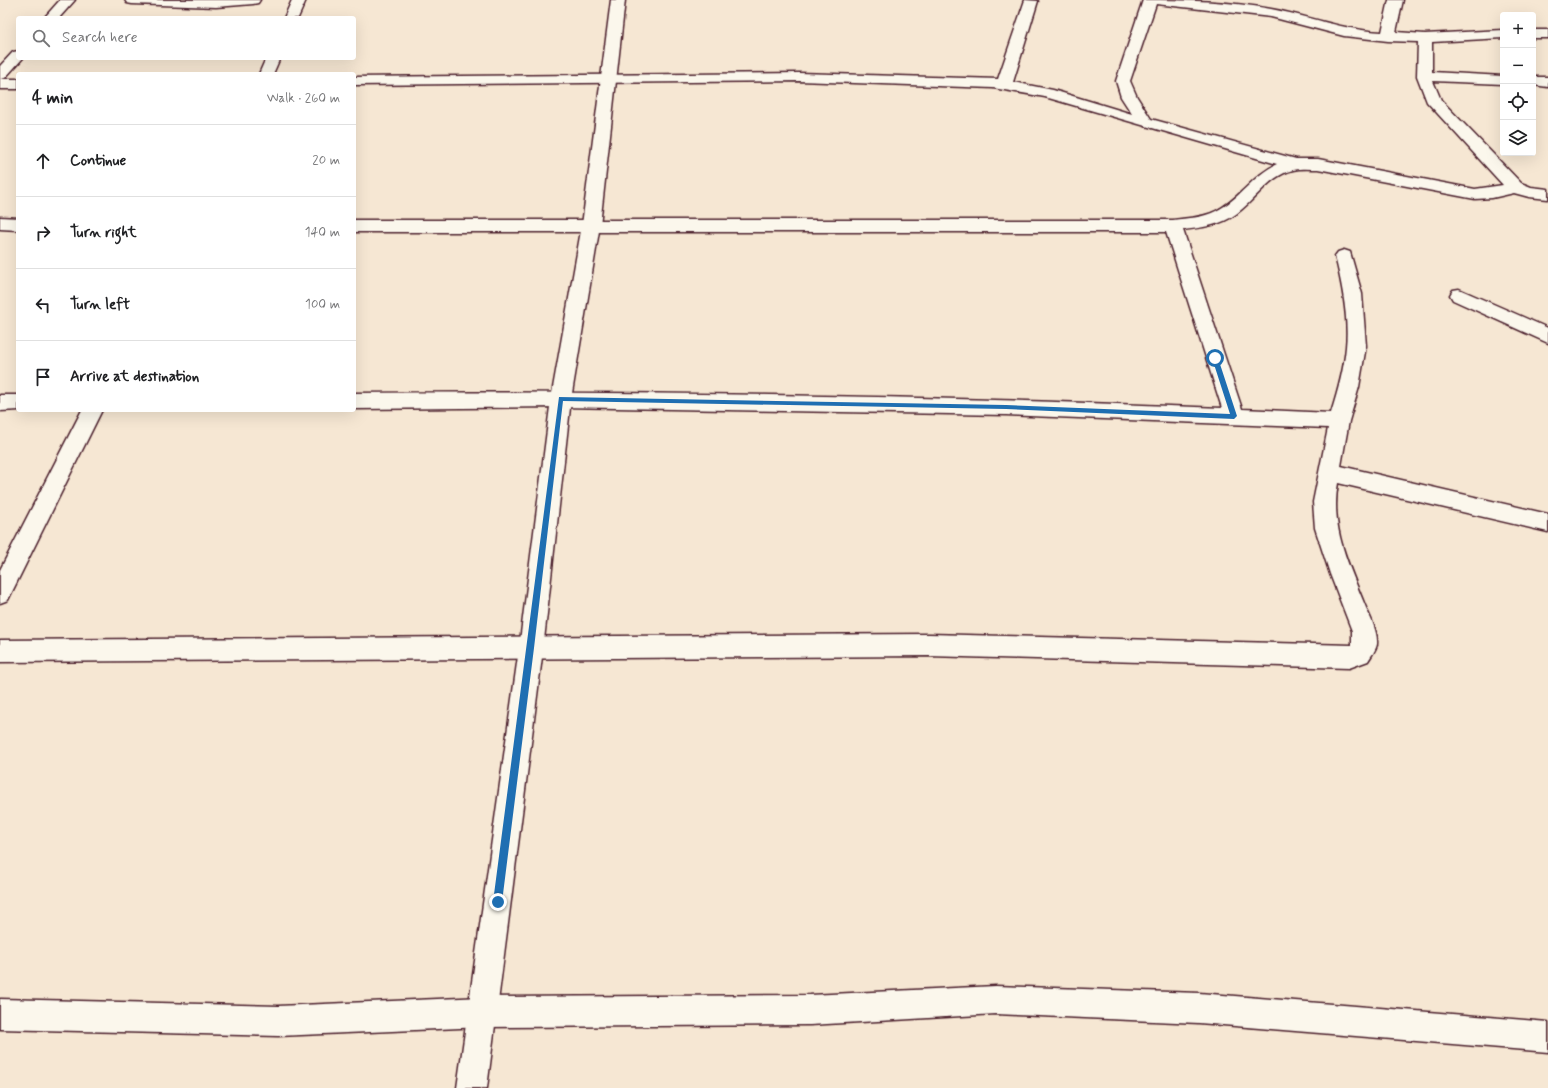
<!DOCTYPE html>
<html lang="en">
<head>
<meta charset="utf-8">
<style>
	:root { --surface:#fff; --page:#f2f2f2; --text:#202124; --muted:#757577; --line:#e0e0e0 }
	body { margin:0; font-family:Mynerve,sans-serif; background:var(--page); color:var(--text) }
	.controls { position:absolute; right:12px; top:12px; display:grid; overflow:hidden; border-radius:4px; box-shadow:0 4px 16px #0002 }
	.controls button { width:36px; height:36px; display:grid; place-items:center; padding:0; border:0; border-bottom:1px solid var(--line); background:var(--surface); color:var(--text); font:20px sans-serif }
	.stop { position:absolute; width:12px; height:12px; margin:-9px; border:3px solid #1f6fb2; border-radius:50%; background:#fff }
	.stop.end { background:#1f6fb2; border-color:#fff; box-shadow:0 1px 4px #0008 }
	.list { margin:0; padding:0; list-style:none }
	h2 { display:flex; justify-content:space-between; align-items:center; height:52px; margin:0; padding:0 16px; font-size:17px }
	h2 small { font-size:13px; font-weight:400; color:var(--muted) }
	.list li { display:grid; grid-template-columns:26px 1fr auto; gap:12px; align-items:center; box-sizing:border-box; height:72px; padding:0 16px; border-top:1px solid var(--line) }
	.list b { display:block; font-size:15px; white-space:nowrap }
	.list em { font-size:13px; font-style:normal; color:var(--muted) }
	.icon { flex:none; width:22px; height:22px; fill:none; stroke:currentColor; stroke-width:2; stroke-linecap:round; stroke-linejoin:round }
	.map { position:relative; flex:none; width:1548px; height:1088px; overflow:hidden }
	.search { position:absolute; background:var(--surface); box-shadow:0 4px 16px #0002; left:16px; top:16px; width:340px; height:44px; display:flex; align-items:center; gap:10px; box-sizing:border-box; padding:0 14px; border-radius:4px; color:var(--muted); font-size:15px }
	.panel { position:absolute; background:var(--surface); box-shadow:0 4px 16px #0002; left:16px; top:72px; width:340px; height:340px; border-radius:4px }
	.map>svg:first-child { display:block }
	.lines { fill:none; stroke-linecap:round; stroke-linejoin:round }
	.street-casing { stroke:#4a1f2b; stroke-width:3 }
	.secondary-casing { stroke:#4a1f2b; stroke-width:3 }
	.street { fill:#fbf7ec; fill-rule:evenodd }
	.secondary { fill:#fbf7ec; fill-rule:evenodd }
	.route { fill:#1f6fb2 }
</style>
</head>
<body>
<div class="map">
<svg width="1548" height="1088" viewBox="0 0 1548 1088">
	<rect width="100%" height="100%" fill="#f6e7d3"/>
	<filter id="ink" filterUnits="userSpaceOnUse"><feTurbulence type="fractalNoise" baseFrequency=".025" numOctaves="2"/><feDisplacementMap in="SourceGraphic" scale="8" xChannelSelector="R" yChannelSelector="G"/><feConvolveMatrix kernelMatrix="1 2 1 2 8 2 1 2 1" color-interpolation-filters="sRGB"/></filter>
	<g filter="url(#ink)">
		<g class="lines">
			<g class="street-casing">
				<path id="street" d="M60,0h15l-16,18h-15z
					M125,0h135l-2,3 -5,1 -37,3 -84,-3 -5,-1z
					M292,0h14l-8,18h-14z
					M1025,0l13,1 -25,81 40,8 79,24 -11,-17 -5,-16 27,-81c43,0 86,1 128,9 38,7 72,21 111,23l7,-32h14l-7,32 29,2 78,-4v8l-71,4v30l71,4v8l-70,-3 8,19 80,83 10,4 17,2v10l-19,-2 -15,-4 -22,5 -17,1 -157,-30c-8,0 -17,-1 -25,1 -26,6 -40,35 -63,48 -14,8 -31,10 -47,12l59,179 89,4c7,-22 13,-44 15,-66 3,-29 -4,-63 -11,-91l3,-4 6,-2 6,2 12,42 4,52 -7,41 -10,34 -8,45 207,48v18l-210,-49c-8,44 10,80 26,120 5,13 14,27 13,41 -1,6 -6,12 -9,17l-19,7 -420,-12 -929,6v-22l929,-6 423,11v-14l-22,-57 -15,-46 -2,-26 15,-74 -322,-13 -445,-8 -207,2v-16c289,-2 578,3 868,15l-56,-176h-812v-12h819c14,-2 30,-2 43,-9 23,-11 37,-36 61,-47l-232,-67 -52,-9 -194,-7 -445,4v-8l445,-4 199,6zM1156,4l115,13 73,19 44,5 30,1 -1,34 10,26 76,83 -28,4 -157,-30h-22l-145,-40 -14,-22 -7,-16z
					M1533,30h15v8h-15z
					M18,51v7h5l-18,20 -5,1v-13l13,-14z
					M266,58h14l-7,16h-14z
					M1533,77h15v10l-15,-2z
					M0,79h18v10h-18z
					M0,217l18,1v12l-18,-1z
					M1459,289l89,39v15l-95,-43 -3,-5 3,-5z
					M0,395h18v15h2l-20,1z
					M82,410h20l-94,190 -8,3v-33z
					M996,986l203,7 349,29v30l-349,-29 -203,-9 -186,11 -327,2 -205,9 -278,-7v-30l278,7 205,-9 327,-2z"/>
			</g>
			<g class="secondary-casing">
				<path id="secondary" d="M611,0h14l-25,225 -29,174 -28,250 -56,439h-30l62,-439 32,-250 31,-174z"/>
			</g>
			<use href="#street" class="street"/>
			<use href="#secondary" class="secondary"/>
		</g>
	</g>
	<path class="route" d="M1215,356l3,2 19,58 -3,3 -228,-10 -443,-8 -29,247 -32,254 -4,4 -3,-1 -2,-3 66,-505 447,8 224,9 -18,-56z"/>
</svg>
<div class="controls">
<button>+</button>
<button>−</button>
<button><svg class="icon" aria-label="locate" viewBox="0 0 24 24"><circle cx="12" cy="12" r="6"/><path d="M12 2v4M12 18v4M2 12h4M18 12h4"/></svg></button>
<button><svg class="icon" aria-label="layers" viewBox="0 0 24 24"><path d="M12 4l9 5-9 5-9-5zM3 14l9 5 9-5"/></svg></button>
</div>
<div class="stop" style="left:1215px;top:358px"></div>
<div class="stop end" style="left:498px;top:902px"></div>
<div class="search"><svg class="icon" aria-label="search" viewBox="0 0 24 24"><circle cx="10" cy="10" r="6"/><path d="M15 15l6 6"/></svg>Search here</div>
<section class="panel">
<h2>4 min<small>Walk · 260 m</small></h2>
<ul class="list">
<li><svg class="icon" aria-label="ahead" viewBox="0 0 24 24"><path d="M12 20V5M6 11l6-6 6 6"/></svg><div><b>Continue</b></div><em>20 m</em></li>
<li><svg class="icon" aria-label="right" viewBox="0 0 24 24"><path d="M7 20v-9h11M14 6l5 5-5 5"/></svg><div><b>Turn right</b></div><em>140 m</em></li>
<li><svg class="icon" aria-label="left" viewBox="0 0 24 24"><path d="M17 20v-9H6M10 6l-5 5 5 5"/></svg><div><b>Turn left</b></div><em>100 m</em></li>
<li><svg class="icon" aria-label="arrive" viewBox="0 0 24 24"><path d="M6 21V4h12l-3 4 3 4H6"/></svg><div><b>Arrive at destination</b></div></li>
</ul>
</section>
</div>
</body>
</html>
